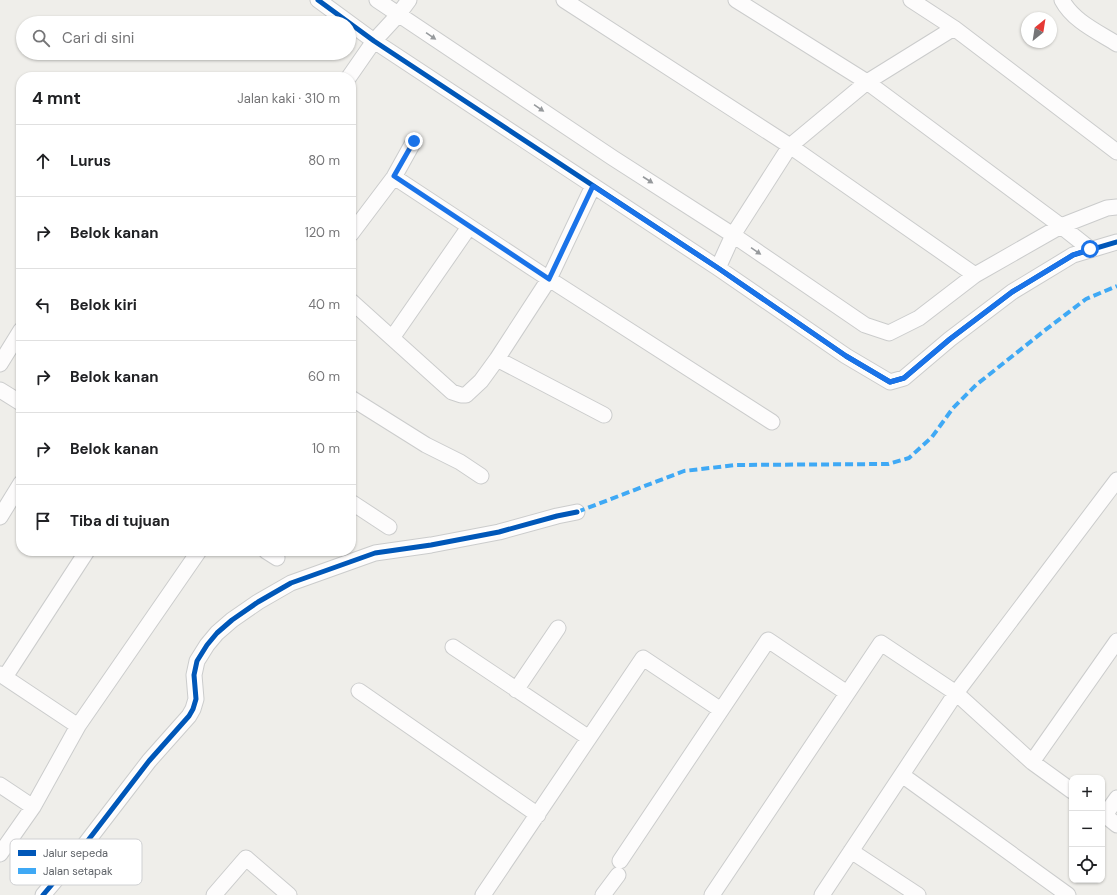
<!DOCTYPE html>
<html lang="id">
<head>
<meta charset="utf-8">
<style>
	:root { --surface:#fff; --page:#f6f6f6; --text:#202124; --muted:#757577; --line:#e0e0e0 }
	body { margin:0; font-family:"DM Sans",sans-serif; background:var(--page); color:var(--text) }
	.controls { position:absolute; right:12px; bottom:12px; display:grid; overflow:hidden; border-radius:8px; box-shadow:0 1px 3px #0004 }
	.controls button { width:36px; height:36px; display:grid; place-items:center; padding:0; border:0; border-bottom:1px solid var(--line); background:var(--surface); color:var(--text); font:20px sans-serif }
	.compass { position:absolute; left:1021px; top:12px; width:36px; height:36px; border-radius:50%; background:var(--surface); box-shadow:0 1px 3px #0004; rotate:30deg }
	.stop { position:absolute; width:12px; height:12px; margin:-9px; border:3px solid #1a73e8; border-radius:50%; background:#fff }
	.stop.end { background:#1a73e8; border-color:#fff; box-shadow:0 1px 4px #0008 }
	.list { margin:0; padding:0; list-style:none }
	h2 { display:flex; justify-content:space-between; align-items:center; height:52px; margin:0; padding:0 16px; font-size:17px }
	h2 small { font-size:13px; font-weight:400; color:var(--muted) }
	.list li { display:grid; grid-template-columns:26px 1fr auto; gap:12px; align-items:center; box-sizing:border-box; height:72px; padding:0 16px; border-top:1px solid var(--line) }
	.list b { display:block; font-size:15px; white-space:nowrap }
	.list em { font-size:13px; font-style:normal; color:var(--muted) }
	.icon { flex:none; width:22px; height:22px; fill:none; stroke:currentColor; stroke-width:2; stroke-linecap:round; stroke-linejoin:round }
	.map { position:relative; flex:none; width:1117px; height:895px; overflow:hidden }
	.search { position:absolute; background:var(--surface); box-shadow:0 1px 3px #0004; left:16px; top:16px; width:340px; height:44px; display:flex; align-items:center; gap:10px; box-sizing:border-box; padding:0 14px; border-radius:22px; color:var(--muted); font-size:15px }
	.panel { position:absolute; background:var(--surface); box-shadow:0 1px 3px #0004; left:16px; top:72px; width:340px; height:484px; border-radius:16px }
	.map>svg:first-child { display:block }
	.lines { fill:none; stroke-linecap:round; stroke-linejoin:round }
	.minor-casing { stroke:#cbcccc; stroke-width:17 }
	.minor { stroke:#fdfcfc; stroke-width:15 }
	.quiet { stroke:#3fa9f5; stroke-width:4; stroke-dasharray:8 4; stroke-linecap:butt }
	.cycleway-casing { stroke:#fff; stroke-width:8 }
	.cycleway { stroke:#0057b8; stroke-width:5 }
	.oneway { fill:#96999c }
	.route { stroke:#1a73e8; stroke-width:5 }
	.key { fill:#fff; stroke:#cfd0d2; stroke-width:1 }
	.key-label { font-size:11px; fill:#5f6368 }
</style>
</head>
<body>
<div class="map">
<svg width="1117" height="895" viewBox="0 0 1117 895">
	<rect width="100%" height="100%" fill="#efeeea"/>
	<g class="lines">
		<g class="minor-casing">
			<path id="minor" d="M318,0l56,41 344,227 128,88 44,26 14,-4 46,-39 62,-47 61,-37 44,-13
				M377,0l236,158 120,77 132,90 24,8 30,-15 56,-43 86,-49 46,-18 10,-1
				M564,0l226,146 185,129
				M736,0l131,82 194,144 29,23
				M911,0l43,28 163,124
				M1062,0c11,21 36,32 55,44
				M349,77l25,-36 24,-26 11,-15
				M394,177l155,102 223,143
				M351,234l43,-57 20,-36
				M718,268l15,-33 57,-89 77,-64 87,-54
				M351,301l101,91 9,3h5l15,-14 16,-22 52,-80 44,-93
				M392,338l77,-111
				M497,359l107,56
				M0,364l21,-34
				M0,390l21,13
				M351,398l75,47 34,17 21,14
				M351,502l38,25
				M0,517l21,-34
				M266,551l11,7
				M453,647l136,91
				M0,674l78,52
				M5,677l82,-126
				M516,690l42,-62
				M359,691l179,124
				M1032,762l85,-121
				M902,775l166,120
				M0,785l33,22
				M1102,813l15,12
				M1105,815l12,-17
				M851,851l67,44
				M0,854l33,-47 45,-81 121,-175
				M620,861l148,-221 79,53
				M43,895l33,-39 73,-95 40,-45 4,-7 3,-10 -2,-24 3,-14 10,-16 10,-12 15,-13 26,-18 33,-19 84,-30 56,-8 68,-13 58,-16 20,-4
				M214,895l32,-37 43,37
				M483,895l160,-237 78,52
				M603,895l15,-20
				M712,895l169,-252 75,50 76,69 40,29
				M822,895l134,-202 161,-213"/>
		</g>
		<use href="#minor" class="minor"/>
		<path class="quiet" d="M577,512l107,-41 52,-6 152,-1 21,-6 23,-21 21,-29 23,-23 68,-54 42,-32 31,-13"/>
		<g class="cycleway-casing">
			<path id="cycleway" d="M318,0l56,41 344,227 128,88 44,26 14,-4 46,-39 62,-47 61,-37 44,-13
				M43,895l33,-39 73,-95 40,-45 4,-7 3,-10 -2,-24 3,-14 10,-16 10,-12 15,-13 26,-18 33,-19 84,-30 56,-8 68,-13 58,-16 20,-4"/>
		</g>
		<use href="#cycleway" class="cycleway"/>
	</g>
	<defs><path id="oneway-solid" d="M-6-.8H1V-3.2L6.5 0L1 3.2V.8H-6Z"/></defs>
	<g class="oneway">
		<use href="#oneway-solid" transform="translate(431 36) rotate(34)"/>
		<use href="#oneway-solid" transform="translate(539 108) rotate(34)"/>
		<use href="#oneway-solid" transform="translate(648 180) rotate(33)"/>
		<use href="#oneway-solid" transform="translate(756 251) rotate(34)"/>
	</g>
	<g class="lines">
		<path class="route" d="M414,141l-20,35 155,103 44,-93 125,82 128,88 44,26 14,-4 46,-39 62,-47 61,-37 17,-6"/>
	</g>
	<rect x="10" y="839" width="132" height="46" rx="6" class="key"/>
	<rect x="18" y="850" width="18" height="6" fill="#0057b8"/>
	<rect x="18" y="868" width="18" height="6" fill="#3fa9f5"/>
	<g class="key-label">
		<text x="43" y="857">Jalur sepeda</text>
		<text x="43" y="875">Jalan setapak</text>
	</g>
</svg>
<div class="controls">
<button>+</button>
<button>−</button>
<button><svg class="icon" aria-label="locate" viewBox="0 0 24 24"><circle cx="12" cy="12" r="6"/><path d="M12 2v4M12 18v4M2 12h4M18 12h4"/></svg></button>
</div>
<svg class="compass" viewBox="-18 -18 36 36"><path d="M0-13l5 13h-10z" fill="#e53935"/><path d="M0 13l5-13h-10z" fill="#757577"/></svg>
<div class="stop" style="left:1090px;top:249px"></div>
<div class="stop end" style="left:414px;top:141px"></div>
<div class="search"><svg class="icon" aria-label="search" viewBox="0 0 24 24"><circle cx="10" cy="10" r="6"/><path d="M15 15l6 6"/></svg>Cari di sini</div>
<section class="panel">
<h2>4 mnt<small>Jalan kaki · 310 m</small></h2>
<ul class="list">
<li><svg class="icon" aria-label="ahead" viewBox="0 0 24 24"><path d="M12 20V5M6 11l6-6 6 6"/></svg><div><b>Lurus</b></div><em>80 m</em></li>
<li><svg class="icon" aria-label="right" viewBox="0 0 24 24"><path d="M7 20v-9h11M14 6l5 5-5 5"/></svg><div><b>Belok kanan</b></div><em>120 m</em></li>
<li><svg class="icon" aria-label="left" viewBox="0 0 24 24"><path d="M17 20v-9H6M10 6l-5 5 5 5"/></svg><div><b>Belok kiri</b></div><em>40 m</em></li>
<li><svg class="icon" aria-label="right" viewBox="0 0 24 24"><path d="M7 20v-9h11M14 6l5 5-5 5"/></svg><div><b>Belok kanan</b></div><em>60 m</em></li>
<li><svg class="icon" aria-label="right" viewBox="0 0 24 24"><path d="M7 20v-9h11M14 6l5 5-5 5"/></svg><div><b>Belok kanan</b></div><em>10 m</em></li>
<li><svg class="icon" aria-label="arrive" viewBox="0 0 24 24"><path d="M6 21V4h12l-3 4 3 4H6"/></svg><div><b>Tiba di tujuan</b></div></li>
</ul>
</section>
</div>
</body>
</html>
